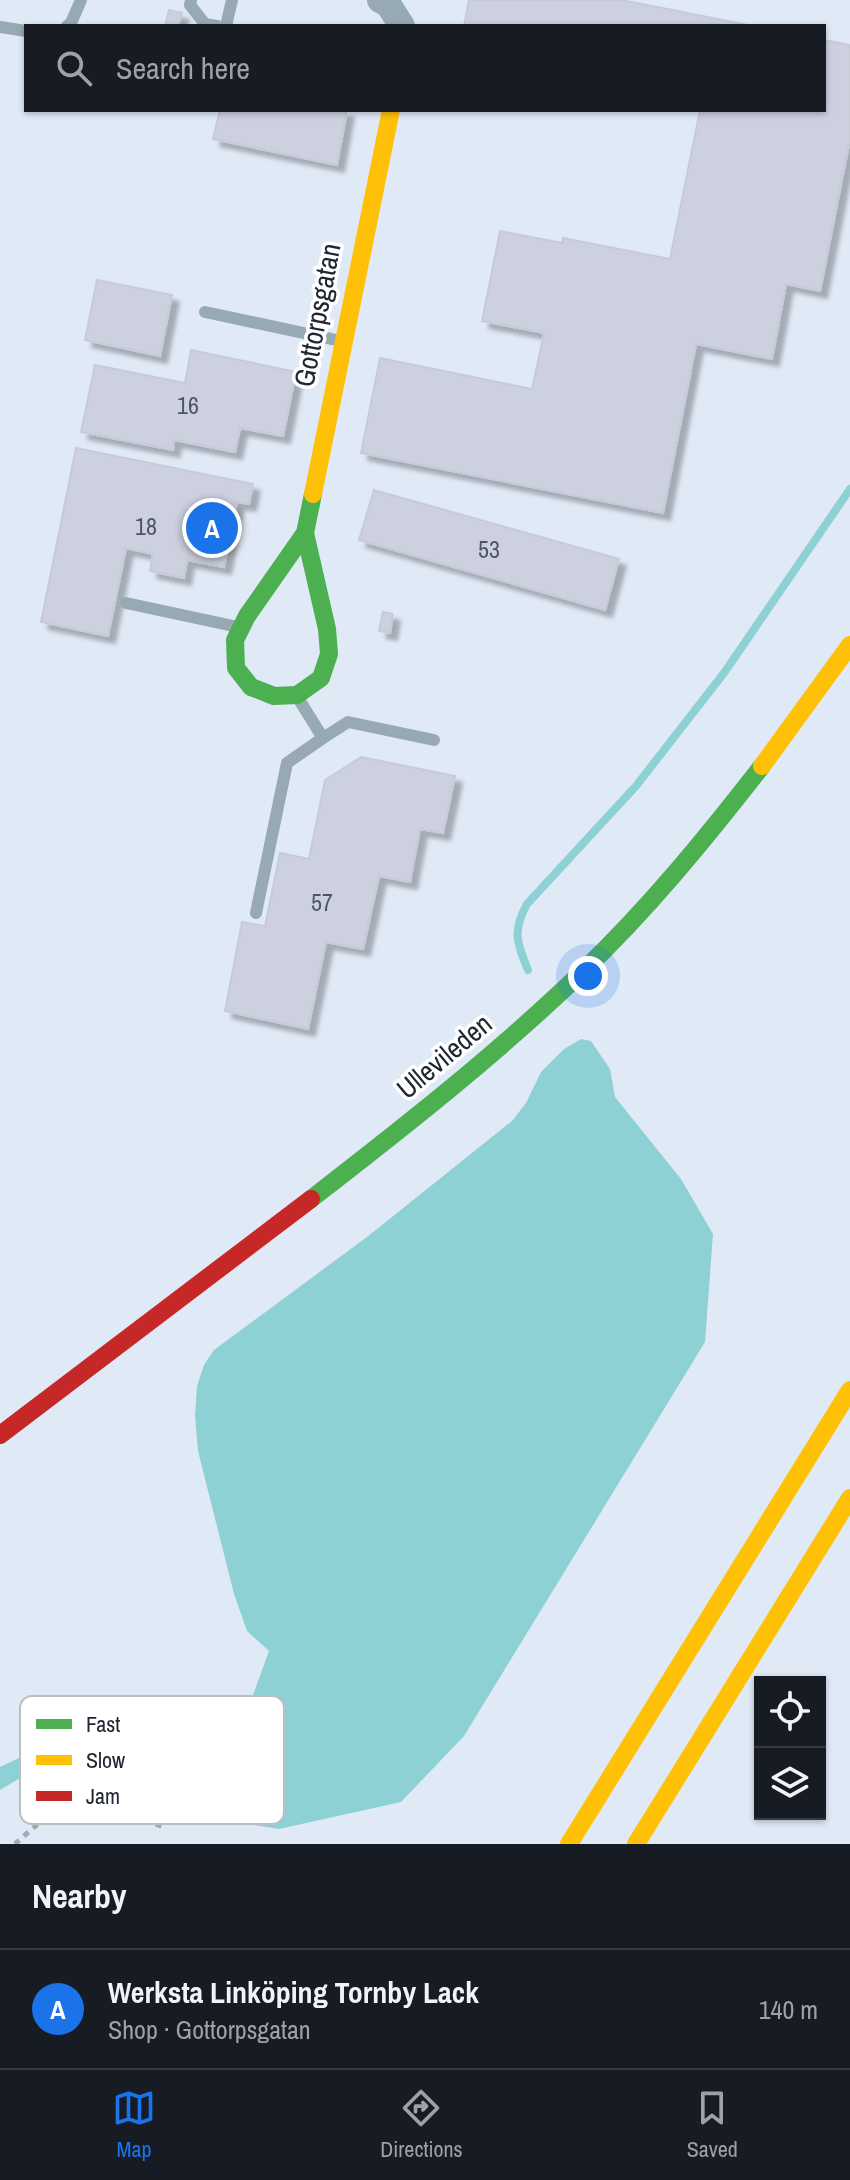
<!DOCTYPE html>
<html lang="en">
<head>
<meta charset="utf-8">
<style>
	:root { --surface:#171b24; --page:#242831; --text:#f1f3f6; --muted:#9ea1a6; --line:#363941; --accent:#1a73e8 }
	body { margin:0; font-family:"Archivo Narrow",sans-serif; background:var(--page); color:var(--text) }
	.controls { position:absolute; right:24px; bottom:24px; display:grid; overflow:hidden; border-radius:0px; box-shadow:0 2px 6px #0004 }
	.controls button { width:72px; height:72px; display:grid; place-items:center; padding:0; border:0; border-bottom:2px solid var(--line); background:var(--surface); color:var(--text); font:40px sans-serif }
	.you { position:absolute; left:588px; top:976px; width:28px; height:28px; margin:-20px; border:6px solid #fff; border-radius:50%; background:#1a73e8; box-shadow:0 0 0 12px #1a73e833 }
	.badge { display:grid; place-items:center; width:52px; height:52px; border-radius:50%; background:var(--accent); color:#fff; font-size:26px; font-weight:700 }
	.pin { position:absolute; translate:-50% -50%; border:4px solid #fff; box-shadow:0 2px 8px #0006 }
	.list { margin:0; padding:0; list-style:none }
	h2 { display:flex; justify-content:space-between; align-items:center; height:104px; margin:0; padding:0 32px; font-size:34px }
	h2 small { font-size:26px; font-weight:400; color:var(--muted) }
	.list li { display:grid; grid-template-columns:52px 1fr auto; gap:24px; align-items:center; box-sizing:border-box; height:120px; padding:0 32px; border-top:2px solid var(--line) }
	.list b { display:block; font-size:30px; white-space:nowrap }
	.list p { margin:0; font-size:26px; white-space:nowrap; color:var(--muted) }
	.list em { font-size:26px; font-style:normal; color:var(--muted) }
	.icon { flex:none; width:44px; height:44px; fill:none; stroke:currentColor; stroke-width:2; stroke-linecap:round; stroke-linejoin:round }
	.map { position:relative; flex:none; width:850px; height:1844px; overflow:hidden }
	.search { position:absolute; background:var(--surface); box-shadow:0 2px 6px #0004; left:24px; right:24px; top:24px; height:88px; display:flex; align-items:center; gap:20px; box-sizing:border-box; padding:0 28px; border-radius:0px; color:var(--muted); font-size:30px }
	.sheet { height:224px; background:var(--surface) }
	nav { display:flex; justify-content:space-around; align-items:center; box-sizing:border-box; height:112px; border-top:2px solid var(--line); background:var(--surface); font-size:22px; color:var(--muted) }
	nav a { display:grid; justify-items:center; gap:4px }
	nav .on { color:var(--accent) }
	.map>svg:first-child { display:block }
	.water { fill:#8ed1d4 }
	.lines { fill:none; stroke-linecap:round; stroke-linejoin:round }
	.stream { stroke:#8ed1d4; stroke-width:8 }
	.building { fill:#ccd0df; stroke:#c7cbd7; stroke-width:2; filter:url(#shadow) }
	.path { stroke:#9fabb4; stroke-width:5; stroke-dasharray:6 6; stroke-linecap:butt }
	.lane { stroke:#97a9b2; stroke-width:12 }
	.street { stroke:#97a9b2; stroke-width:26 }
	.fast { stroke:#4caf50; stroke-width:18 }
	.slow { stroke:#ffc107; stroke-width:18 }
	.jam { stroke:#c62828; stroke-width:18 }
	.labels { text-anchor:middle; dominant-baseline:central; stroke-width:7; stroke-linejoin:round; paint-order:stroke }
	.number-label { font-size:24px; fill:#4f5561 }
	.street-label { font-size:28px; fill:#202732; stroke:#fff }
	.key { fill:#fff; stroke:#bcbec2; stroke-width:2 }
	.key-label { font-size:22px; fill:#202732 }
</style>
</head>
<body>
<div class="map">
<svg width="850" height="1844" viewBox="0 0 850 1844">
	<defs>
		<filter id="shadow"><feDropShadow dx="7" dy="7" stdDeviation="2" flood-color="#0004"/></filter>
	</defs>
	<rect width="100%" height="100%" fill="#e0e9f6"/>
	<path class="water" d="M581,1039l10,2 19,28 5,28 66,82 32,55 -8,108 -241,394 -63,66 -122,27 -76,-12 -75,-46 -13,-11 -36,-3 -32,5 -47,28v-23l21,-10 39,-35 22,-11 164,-6 7,-10 16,-44 -22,-20 -13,-37 -36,-143 -3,-36 2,-29 7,-21 10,-15 153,-113 145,-116 14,-18 15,-31 23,-23z"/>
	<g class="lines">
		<path class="stream" d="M528,970c-11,-27 -16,-39 -1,-66l109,-118 88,-113 126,-184"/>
	</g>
	<path class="building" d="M469,0h153l131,26h-289z
		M169,10l13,3 -4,13h-13z
		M824,40l26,5v94l-30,152 -34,-7 -14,75 -76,-15 -33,169 -302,-60 19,-95 152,31 12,-56 -62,-12 18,-90 62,12 1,-5 107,21 30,-149h124z
		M220,110h127l-10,55 -124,-26z
		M97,280l75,15 -12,61 -75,-16z
		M191,350l105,22 -13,64 -43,-8 -5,24 -61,-12 -1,10 -92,-18 14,-67 90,18z
		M76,448l177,36 -4,20 -12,-2 -13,65 -37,-7 -3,18 -34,-7 3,-17 -27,-6 -18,88 -67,-14z
		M374,490l245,69 -14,51 -246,-70z
		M383,612l10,2 -3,19 -11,-2z
		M361,757l94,19 -12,57 -23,-4 -10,53 -31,-6 -16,73 -37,-7 -18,87 -83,-18 17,-89 23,4 15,-73 29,6 16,-79z"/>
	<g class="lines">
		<path class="path" d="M15,1844c15,-13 33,-31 51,-37 27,-9 72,11 98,20"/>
		<path class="lane" d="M191,0l-1,5 15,19 12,2
			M67,26l4,-3 10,-23
			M226,26l6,-26
			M0,27l26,4
			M205,312l136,29
			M126,603l112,24
			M298,698l25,40 25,-16 86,18
			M256,913l31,-150 36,-25"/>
		<path class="street" d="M380,0l8,4 14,22"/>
		<path class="fast" d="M305,533l22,96 2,25 -8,24 -24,17 -23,1 -23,-9 -15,-19 -1,-28 12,-24 58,-83 8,-39
			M311,1199c93,-72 186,-145 271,-227 66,-63 124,-134 180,-206"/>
		<path class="slow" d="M313,494l78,-384
			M762,766l88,-121
			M569,1844l281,-454
			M636,1844l214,-346"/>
		<path class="jam" d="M0,1435l311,-236"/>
	</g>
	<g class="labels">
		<g class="number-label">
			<text x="188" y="405">16</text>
			<text x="146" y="526">18</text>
			<text x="489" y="549">53</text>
			<text x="322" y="902">57</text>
		</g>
		<g class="street-label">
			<text transform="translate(317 315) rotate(-79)">Gottorpsgatan</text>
			<text transform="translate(444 1056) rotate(-40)">Ullevileden</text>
		</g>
	</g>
	<rect x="20" y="1696" width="264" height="128" rx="12" class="key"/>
	<rect x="36" y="1719" width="36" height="10" fill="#4caf50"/>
	<rect x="36" y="1755" width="36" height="10" fill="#ffc107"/>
	<rect x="36" y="1791" width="36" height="10" fill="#c62828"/>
	<g class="key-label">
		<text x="86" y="1732">Fast</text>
		<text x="86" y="1768">Slow</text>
		<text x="86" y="1804">Jam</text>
	</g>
</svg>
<div class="controls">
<button><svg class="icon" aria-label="locate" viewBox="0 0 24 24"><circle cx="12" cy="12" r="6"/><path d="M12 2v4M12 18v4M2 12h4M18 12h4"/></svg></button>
<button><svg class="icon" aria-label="layers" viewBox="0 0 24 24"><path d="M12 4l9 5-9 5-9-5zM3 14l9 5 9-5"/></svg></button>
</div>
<div class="you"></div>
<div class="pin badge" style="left:212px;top:528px">A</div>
<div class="search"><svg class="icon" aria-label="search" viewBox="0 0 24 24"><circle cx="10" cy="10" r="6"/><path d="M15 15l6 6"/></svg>Search here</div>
</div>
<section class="sheet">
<h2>Nearby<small></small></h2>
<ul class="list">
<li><span class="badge">A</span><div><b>Werksta Linköping Tornby Lack</b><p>Shop · Gottorpsgatan</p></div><em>140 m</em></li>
</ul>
</section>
<nav>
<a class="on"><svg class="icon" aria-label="map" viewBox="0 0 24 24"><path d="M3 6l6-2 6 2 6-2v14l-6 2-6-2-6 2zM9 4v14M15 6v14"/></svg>Map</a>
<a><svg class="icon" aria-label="directions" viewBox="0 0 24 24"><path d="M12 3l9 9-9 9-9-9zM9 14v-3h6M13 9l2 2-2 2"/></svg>Directions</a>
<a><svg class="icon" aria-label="saved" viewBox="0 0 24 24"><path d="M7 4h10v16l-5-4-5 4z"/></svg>Saved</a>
</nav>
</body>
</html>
